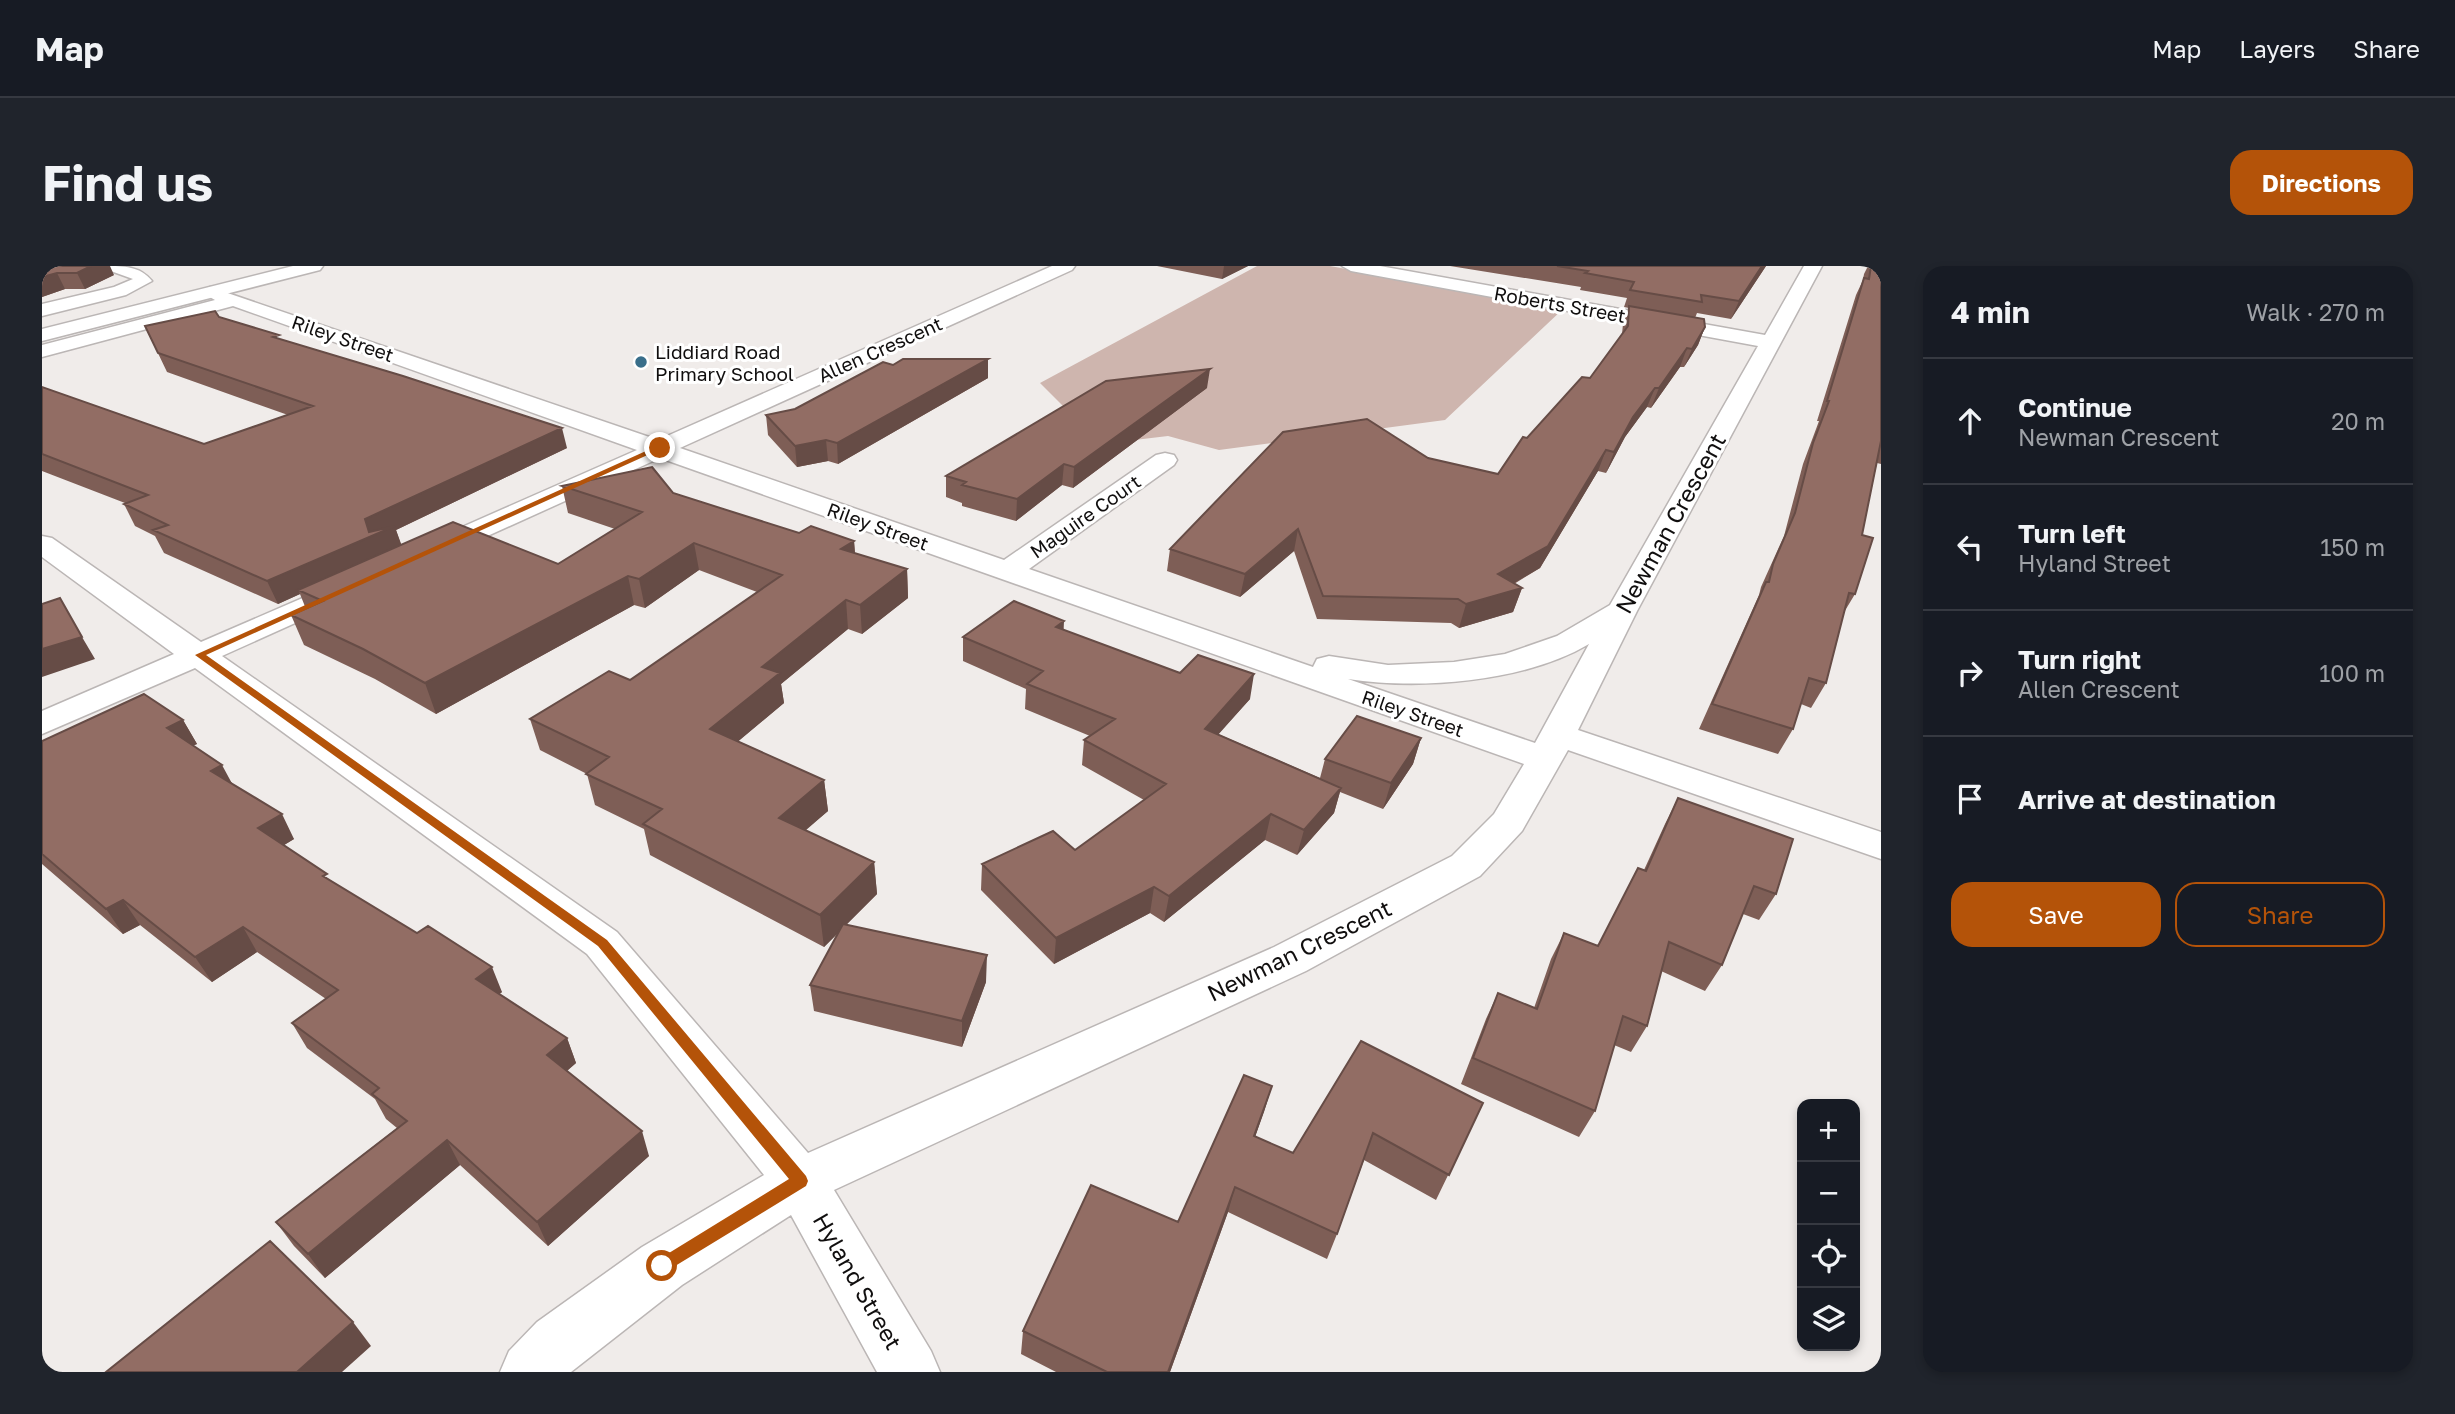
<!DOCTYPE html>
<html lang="en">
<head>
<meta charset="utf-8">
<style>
	:root { --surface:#171b24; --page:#20242c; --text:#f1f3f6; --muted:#9ea1a6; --line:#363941; --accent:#b45309 }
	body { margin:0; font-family:"Golos Text",sans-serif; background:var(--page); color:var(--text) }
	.controls { position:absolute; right:21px; bottom:21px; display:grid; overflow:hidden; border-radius:14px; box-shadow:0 4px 10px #0003 }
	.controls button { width:63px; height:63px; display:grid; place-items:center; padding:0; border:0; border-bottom:2px solid var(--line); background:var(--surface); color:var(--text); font:35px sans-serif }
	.stop { position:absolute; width:21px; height:21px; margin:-16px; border:5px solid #b45309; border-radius:50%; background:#fff }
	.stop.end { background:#b45309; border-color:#fff; box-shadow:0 2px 7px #0008 }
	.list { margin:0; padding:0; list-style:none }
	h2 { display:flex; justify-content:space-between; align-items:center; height:91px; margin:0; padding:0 28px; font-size:30px }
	h2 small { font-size:23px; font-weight:400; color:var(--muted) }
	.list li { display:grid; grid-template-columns:46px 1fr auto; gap:21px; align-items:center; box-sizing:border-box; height:126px; padding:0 28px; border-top:2px solid var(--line) }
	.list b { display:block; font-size:26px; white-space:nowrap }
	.list p { margin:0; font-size:23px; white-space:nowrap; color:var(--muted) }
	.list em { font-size:23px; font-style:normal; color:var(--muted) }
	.actions { display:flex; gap:14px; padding:21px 28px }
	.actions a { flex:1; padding:16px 0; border:2px solid var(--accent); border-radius:21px; text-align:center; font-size:24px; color:var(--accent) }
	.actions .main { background:var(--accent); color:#fff }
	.icon { flex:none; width:38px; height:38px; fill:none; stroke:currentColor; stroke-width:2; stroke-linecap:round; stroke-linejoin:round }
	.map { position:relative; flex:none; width:1839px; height:1106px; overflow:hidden; border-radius:21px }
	header { display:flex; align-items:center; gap:42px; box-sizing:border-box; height:98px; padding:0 35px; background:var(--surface); border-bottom:2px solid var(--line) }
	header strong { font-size:33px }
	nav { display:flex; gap:38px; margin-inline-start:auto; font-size:24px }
	.intro { display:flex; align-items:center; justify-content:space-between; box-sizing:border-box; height:168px; padding:0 42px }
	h1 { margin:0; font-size:49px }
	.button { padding:18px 32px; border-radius:21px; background:var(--accent); color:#fff; font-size:24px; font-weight:700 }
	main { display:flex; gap:42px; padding:0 42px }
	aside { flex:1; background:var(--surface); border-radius:21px; box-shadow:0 4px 10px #0003 }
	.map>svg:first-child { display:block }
	.green { fill:#ceb5ae }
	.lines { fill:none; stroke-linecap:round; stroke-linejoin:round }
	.street-casing { stroke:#bbb6b5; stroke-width:3 }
	.secondary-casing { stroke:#bbb6b5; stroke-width:3 }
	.street { fill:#fff; fill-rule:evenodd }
	.secondary { fill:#fff; fill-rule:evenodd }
	.wall { fill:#7e5e56 }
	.shaded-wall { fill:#664c46 }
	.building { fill:#926d64; stroke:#664c46; stroke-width:2 }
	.route { fill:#b45309 }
	.poi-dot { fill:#396e8a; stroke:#fff; stroke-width:2.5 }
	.labels { text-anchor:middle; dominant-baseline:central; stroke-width:6; stroke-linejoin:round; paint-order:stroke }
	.far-street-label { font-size:19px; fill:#100e0e; stroke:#fff }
	.far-poi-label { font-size:19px; fill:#100e0e; stroke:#fff; text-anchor:start }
	.street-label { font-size:23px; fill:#100e0e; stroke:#fff }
</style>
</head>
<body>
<header>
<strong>Map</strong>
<nav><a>Map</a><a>Layers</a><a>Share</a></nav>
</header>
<div class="intro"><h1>Find us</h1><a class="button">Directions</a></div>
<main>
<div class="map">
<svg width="1839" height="1106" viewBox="0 0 1839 1106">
	<rect width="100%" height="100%" fill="#f0ecea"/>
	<path class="green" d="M1215,0h73l233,43 -118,111 -226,30 -51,-14 -67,8 -61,-61z"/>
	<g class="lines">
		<g class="street-casing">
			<path id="street" d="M63,0c19,0 35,0 47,15l-26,14 -84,21v-12l72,-17 19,-8 -25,-9z
				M1010,0h23l-3,4 -392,178 324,112 152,-105 9,-2 9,2 3,5 -3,5 -145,104 284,98 4,-8 12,-3 59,9 66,-3 51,-8 52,-18 53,-31 148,-259 -407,-75 -9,-5h38l385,69 39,-69h18l-185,345 -59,119 303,102v27l-313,-109 -46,81 -42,45 -174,95 -472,219 97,161 9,21h-63l-86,-157 -109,70 -111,87h-71l9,-21 28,-29 105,-75 122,-72 -177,-221 -392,-286 -153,66v-23l132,-57 -132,-97v-21l10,2 149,104 141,-61 10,-3 10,3 5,6 -5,6 -140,63 395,276 191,221 466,-206 178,-91 42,-42 30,-50 -864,-306 -221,100 -10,2 -10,-2 -4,-6 4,-6 218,-96 -404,-144 -191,51v-12l173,-45 -14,-8 9,-5 448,153zM1547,378l-54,99 -187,-64c72,11 177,3 241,-35z"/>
		</g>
		<g class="secondary-casing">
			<path id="secondary" d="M251,0h30l-3,4 -278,71v-12z"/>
		</g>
		<use href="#street" class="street"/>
		<use href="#secondary" class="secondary"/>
	</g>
	<path class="wall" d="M0,0l72,9 -29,14h-20l-23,8z
		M1115,0h91l-26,13z
		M1408,0h316l-35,53 -34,-6 -2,5 10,9 -7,18 -14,22h-4l-29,41 -4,-1 -22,30 -19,36 -8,-2 -58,97 -26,16 8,4 -9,24 -54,16 -8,-5 -134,-4 -23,-68 -54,46 -73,-26 3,-22 258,-91 70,16 29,-36 63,-60 32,-44 1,-10 6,-16 -5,-1 3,-9 -47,-8 1,-3z
		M1826,0h13v198l-4,-1 -15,72 -7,59 -12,20 -17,69 -15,25 -10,-4 -8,25 -15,25 -79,-25 60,-134 2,-8 23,-51 19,-72 16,-43h-2l39,-126 7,-15 1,-6z
		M177,51l348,131 -171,82 5,15 157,19 57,-35 -47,-16 -6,-27 111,7 126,40 55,8 1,12 52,16 1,29 -46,36 -14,-5 -67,55 3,19 -46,38 86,39 4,31 -23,19 69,32 3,32 -31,31 140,57 -24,65 -148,-36 -4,-26 28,-52 -14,14 -174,-92 -6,-26 -49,-24 -8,-31 -47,-24 -10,-31 100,-39 127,-88 -58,-22 -54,38 -11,-3 -198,109 -61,-35 -71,-34 -13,-30 15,-6 -6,-15 -22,10 -114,-51 -9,-17 -20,-10 -11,-22 1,-1 -83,-32v-84l162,57 84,-29 -121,-43 -22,-46z
		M946,93v19l-150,86 -10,-3 -31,6 -29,-32 -2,-20 29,-6 98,-44z
		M1165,122l-134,100 -11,-3 -46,36 -54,-15v-3l-16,-6v-21z
		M1022,364l186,69 -32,35 102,44 5,-19 96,-21 -8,26 -30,45 -43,-17 -6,21 -37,42 -32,-15 -101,82 -14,-9 -96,51 -73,-74 1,-26 93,-14 69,-50 -62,-35 2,-25 6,-4 -65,-27 1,-20 -63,-28v-24z
		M141,454l14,24 -4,1 40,39 61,55 -10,6 47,36 171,111 -3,2 68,44 9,25 -9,8 82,85 -101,90 -88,-81 -135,113 -31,-32 -18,-24 121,-94 -11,-9 -11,-20 -68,-51 -15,-25 34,-24 -69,-47 -45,30 -72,-57 -17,9 -81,-70v-123z
		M1636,532l98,96 -17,26 -16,-6 -21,51 -17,26 -44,-20 -14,55 -16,26 -17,-7 -19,66 -16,26 -118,-53 25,-65 12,-26 36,15 17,-49 13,-26 34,13 46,-76 21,-46z
		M1230,820l-17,51 38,16 190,-50 -47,97 -72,-40 -27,74 -10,25 -99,-47 -58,160h-114l-35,-18 2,-23 155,-109z"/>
	<path class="shaded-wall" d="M49,0h19l4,9 -29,14 -8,-16z
		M1182,0h24l-26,13z
		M1720,0h4l-35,53 8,-18z
		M15,7l8,16 -23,8v-20z
		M1663,61l-7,18 -14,22 8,-18z
		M1645,82l-7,19 -29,41 8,-20z
		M946,93v19l-150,86 -1,-21z
		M1168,103l-3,19 -134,100 1,-21z
		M1613,122l-8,19 -22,30 -19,36 8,-21 19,-35z
		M520,162l5,20 -171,82 7,19 -105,41 2,4 -22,10 -11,-23 98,-62z
		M784,174l2,21 -31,6 -2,-21z
		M1564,184l-8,21 -58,97 -50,29 8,-23z
		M1022,198l-2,21 -46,36 1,-22z
		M1256,263l-4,22 -54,46 5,-23z
		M812,275l2,28 -15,-20z
		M652,277l5,27 -54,38 -6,-29z
		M865,303l1,29 -46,36 -2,-29z
		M586,310l6,29 -198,109 -11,-31z
		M1480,322l-9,24 -54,16 7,-24z
		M804,334l2,29 -67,55 3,19 -68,57 -6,-31 52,-62z
		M1022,355l-1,23 -7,-17z
		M40,371l13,22 -53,18v-28z
		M1212,408l-4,25 -49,55 4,-25z
		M141,454l14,24 -17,8 -13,-24z
		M1379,472l-8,26 -30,45 8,-26z
		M180,499l13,24 -24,-18z
		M782,514l4,31 -45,39 -4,-32z
		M1299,522l-7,25 -37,42 7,-25z
		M240,548l12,25 -23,14 -13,-25z
		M1229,548l-6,26 -101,82 5,-26z
		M832,596l3,32 -53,53 -4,-32z
		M1112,621l-4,26 -96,51 2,-26z
		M81,634l17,25 -17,9 -17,-25z
		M201,661l14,25 -45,30 -17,-25z
		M945,689l-1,27 -24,65v-26z
		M450,701l10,25 -16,13 -10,-26z
		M525,772l9,25 -20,17 -9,-25z
		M1230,820l-8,26 -18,50 8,-26z
		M600,865l7,25 -101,90 -11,-24z
		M405,874l13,25 -135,113 -17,-24z
		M1193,921l-7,25 -58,160h-2z
		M311,1056l18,24 -29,26h-45z"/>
	<path class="building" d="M0,0h49l-14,7h-20l-15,4z
		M1515,0h205l-23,35 -38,-6 1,7 -72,-12 4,-8 -49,-9 3,-2z
		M1829,0h10v175l-19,94 11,3 -18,56 -6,-1 -23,90 -17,-5 -16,51 -81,-25 54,-122h3l4,-18 22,-51 18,-70 16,-42h-2l37,-123 5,1z
		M1587,40l75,13 1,8 -13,22 -5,-1 -28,40h-4l-22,29 -19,35 -8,-2 -58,96 -50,28 24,14 -56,16 -8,-5 -135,-3 -25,-67 -53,45 -75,-25 113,-117 84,-13 61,39 70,16 25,-37 4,1 55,-61 8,1 38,-52z
		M173,45l4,6 60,18 -6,2 130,39 159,52 -197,91 4,13 26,-6 -128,55 -114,-51 15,-5 -44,-21 24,-9 -106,-41v-67l162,57 109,-38 -155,-53 -13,-27z
		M861,93h85l-151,84 -11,-3 -31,6 -29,-31 29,-6 88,-47 10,3z
		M1168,103l-136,98 -10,-3 -47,35 -55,-14 4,-3 -20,-6 160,-95z
		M610,201l21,26 126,40 12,-7 43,15 -13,8 66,20 -47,36 -14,-5 -84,67 18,6 -70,56 114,51 -45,38 95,44 -54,53 -177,-91 19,-15 -76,-35 23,-17 -79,-38 79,-48 21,9 152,-105 -88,-32 -55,36 -11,-3 -203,107 -62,-34 -72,-34 32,-14 -25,-11 155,-68 105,42 84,-52 -80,-26z
		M18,332l22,39 -40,12v-45z
		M972,335l50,20 -8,6 124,46 18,-18 56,19 -49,55 136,59 -37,42 -33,-16 -102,82 -15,-9 -98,51 -74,-74 71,-33 22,19 91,-66 -82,-44 31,-21 -88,-35 16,-13 -80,-34z
		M102,428l39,26 -16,8 55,37 -11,6 71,43 -24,14 69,46 -4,2 94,57 11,-7 64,41 -16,12 91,59 -20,17 95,76 -105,91 -90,-82 -139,114 -32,-32 131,-101 -35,-27 7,-6 -87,-65 46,-33 -95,-63 -48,30 -72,-57 -17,9 -64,-55v-113z
		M1315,450l64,22 -30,45 -66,-24z
		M1636,532l115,41 -17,55 -22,-8 -32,79 -53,-23 -22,84 -24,-10 -28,95 -122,-53 25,-65 39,16 27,-76 34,13 40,-78 8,3z
		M801,658l144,31 -25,66 -152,-36z
		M1319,775l122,62 -34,72 -76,-42 -36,101 -102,-47 -67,185h-61l-84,-41 68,-146 87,37 66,-147 28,11 -18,50 39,17z
		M228,975l83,81 -56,50h-191z"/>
	<path class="route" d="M615,180l6,2 -457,207 401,285 199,236 2,5 -2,5 -144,88 -6,-2 -3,-6 3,-5 133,-82 -191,-233 -403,-291z"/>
	<circle class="poi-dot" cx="599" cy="96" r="7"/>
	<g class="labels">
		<g class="far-street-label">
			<text transform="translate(1518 38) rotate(10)">Roberts Street</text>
			<text transform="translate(301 72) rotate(19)">Riley Street</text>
			<text transform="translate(838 83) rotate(-24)">Allen Crescent</text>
			<text transform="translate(1043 250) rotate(-35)">Maguire Court</text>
			<text transform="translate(836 260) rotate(20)">Riley Street</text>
			<text transform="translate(1371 447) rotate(19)">Riley Street</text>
		</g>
		<g class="far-poi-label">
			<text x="613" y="85">Liddiard Road<tspan x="613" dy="22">Primary School</tspan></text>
		</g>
		<g class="street-label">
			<text transform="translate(1628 257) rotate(-61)">Newman Crescent</text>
			<text transform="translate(1257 684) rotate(-26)">Newman Crescent</text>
			<text transform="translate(816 1015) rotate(60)">Hyland Street</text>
		</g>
	</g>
</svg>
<div class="controls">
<button>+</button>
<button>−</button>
<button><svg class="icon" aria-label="locate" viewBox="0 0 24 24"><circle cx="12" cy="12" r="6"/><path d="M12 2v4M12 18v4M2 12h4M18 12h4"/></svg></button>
<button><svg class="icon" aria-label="layers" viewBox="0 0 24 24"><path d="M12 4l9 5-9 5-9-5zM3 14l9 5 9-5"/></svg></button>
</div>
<div class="stop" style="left:620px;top:1000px"></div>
<div class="stop end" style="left:618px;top:182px"></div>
</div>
<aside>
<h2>4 min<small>Walk · 270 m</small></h2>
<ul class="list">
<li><svg class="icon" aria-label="ahead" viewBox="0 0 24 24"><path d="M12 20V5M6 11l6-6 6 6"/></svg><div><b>Continue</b><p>Newman Crescent</p></div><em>20 m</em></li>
<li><svg class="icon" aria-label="left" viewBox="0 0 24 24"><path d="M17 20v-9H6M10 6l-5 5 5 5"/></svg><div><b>Turn left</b><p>Hyland Street</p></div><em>150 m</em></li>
<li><svg class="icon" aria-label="right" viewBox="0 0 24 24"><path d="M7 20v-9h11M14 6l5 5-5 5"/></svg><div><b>Turn right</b><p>Allen Crescent</p></div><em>100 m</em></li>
<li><svg class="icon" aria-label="arrive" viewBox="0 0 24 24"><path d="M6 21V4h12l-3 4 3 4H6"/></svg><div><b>Arrive at destination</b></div></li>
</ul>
<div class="actions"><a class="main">Save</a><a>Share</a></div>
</aside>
</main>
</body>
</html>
